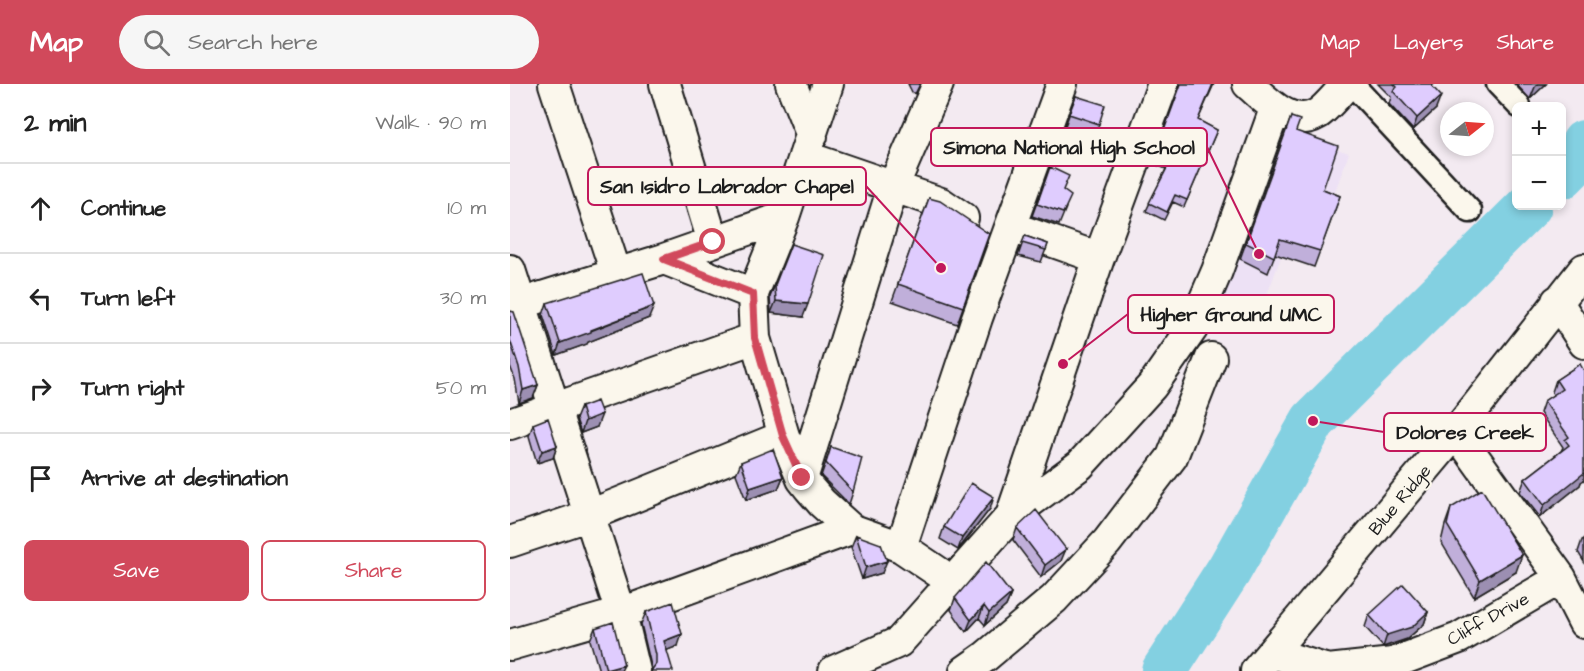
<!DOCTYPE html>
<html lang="en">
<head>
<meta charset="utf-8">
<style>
	:root { --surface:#fff; --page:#f6f6f6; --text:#222; --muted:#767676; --line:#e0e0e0; --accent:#d1495b }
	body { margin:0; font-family:"Architects Daughter",sans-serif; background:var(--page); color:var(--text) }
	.controls { position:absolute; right:18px; top:18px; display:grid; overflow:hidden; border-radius:9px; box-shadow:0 3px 9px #0003 }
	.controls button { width:54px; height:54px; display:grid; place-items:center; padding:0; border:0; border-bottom:2px solid var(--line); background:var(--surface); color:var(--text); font:30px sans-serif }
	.compass { position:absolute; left:930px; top:18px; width:54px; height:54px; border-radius:50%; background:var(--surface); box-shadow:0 3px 9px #0003; rotate:73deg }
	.stop { position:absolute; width:18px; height:18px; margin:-14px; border:4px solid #d1495b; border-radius:50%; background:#fff }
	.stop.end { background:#d1495b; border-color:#fff; box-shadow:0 2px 6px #0008 }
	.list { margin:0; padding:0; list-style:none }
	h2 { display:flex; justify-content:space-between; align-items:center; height:78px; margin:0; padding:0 24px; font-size:26px }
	h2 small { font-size:20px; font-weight:400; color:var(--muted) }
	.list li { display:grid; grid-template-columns:39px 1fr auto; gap:18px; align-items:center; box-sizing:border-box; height:90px; padding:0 24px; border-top:2px solid var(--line) }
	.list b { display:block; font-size:22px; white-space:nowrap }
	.list em { font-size:20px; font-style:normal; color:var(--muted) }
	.actions { display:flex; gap:12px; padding:18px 24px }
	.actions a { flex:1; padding:14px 0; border:2px solid var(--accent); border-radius:9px; text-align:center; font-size:21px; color:var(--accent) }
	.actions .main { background:var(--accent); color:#fff }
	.icon { flex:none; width:33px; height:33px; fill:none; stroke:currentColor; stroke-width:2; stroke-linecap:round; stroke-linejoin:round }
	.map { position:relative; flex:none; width:1074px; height:587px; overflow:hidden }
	header { display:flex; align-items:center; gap:36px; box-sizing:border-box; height:84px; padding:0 30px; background:var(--accent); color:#fff }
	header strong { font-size:28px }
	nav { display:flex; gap:33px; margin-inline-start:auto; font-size:21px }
	.search { width:420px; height:54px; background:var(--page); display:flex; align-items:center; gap:15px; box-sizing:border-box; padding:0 21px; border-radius:33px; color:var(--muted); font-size:22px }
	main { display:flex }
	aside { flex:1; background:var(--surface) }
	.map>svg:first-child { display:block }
	.built { fill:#ede1f5 }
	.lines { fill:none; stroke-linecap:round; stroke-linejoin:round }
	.river { stroke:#83d0e1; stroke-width:46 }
	.pedestrian-casing { stroke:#1c1c1c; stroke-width:27 }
	.minor-casing { stroke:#1c1c1c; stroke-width:34 }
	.pedestrian { stroke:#fbf7ec; stroke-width:22 }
	.minor { stroke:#fbf7ec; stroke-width:30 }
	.wall { fill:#c0afda; stroke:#1c1c1c; stroke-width:1.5 }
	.shaded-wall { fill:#9c8fb2; stroke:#1c1c1c; stroke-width:1.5 }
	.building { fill:#dfccfe; stroke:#1c1c1c; stroke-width:1.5 }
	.route { stroke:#d1495b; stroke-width:8 }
	.labels { text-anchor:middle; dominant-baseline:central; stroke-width:4.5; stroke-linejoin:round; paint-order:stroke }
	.street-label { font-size:18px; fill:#1c1c1c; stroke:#fbf7ec }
	.leader { fill:none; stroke:#c2185b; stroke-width:2 }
	.callout-dot { fill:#c2185b; stroke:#fbf7ec; stroke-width:2 }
	.callout { fill:#fbf7ec; stroke:#c2185b; stroke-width:2 }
	.callout-label { font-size:20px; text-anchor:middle; font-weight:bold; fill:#1c1c1c }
</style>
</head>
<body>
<header>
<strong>Map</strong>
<div class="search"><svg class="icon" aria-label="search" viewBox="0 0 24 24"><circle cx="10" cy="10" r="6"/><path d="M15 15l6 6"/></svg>Search here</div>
<nav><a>Map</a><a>Layers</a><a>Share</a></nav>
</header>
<main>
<aside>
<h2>2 min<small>Walk · 90 m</small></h2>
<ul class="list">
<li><svg class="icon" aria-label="ahead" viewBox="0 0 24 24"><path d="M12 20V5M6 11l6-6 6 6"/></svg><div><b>Continue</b></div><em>10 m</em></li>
<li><svg class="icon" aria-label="left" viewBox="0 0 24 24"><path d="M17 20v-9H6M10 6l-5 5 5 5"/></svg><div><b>Turn left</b></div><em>30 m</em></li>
<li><svg class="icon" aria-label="right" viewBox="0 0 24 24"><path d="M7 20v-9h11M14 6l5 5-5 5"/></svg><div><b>Turn right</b></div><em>50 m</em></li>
<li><svg class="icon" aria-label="arrive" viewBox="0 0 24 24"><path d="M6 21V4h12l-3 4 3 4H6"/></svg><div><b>Arrive at destination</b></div></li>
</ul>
<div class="actions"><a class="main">Save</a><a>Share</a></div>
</aside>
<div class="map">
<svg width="1074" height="587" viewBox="0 0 1074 587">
	<rect width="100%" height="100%" fill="#f3eaf1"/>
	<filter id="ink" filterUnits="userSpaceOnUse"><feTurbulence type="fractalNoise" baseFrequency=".0167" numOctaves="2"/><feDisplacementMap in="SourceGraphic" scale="12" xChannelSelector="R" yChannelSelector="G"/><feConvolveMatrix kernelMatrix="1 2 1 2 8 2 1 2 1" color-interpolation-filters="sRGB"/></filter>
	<g filter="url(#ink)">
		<path class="built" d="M772,36l26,20 41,13 -20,55 -27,-8 -42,114 -41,-15z"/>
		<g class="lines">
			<path class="river" d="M1052,92l16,-16 6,-17
				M654,587l65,-101 84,-149 216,-215"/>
			<g class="pedestrian-casing">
				<path id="pedestrian" d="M842,0l118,127
					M988,0l21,22"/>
			</g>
			<g class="minor-casing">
				<path id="minor" d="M44,0l62,189
					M155,0l48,158
					M281,0l21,52
					M318,0l-44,133 -31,77 2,44 29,98 18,43 7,9 13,15 29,26 50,18 52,35
					M738,0c17,15 43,45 69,30 9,-5 22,-22 30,-30
					M294,72l137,47 22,15
					M501,143l88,31
					M154,175l89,35
					M0,186l111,343 14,58
					M1047,217l27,42
					M0,223l154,-48 120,-42
					M0,340l245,-86
					M946,348l105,146 23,45
					M292,395l91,-292 45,-103
					M501,432l88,-258 64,-174
					M0,458l80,-27 194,-79
					M391,463l76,-229 85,-234
					M0,561l111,-32 230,-84
					M763,569l55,17 65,-7 66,-25 102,-60
					M324,587l65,-29 112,-126 69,-51 72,-79 40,-57 25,-58 58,-162
					M455,587l20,-14 69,-58 53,-57 65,-85 39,-99
					M746,587l200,-239 128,-163"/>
			</g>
			<use href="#pedestrian" class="pedestrian"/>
			<use href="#minor" class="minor"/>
		</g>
		<path class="wall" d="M398,0h12l-5,10 -3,-2z
			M670,0h34l-16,36 19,10 -33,77 -11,-5 -9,18 -18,-9 20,-42 -14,-6 27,-73z
			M868,0h56l-2,2 4,23 -23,21 -24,-26 2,-7z
			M1006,0h30l-16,15z
			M566,12l23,28 -5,12 -29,-10z
			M781,33l5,14 27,58 17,7 -26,71 -39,-13 -7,19 -28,-14z
			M540,83l14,24 2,17 -7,17 -27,-9z
			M419,114l60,36 -32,90 -65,-23z
			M515,152l23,8 -7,18 -23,-6z
			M265,201l28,32 -32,-4 -1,-16z
			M37,219l102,15 -61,24 -1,2 -31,11 -13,-40z
			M0,227l28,74 -5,13 -14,5 -4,-24 -5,-13z
			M1070,280l1,118 -1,3 -40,32 -20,-25 5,-13 36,-28 2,-4 -23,-34 4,-12 9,-6 -1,-3 4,-12z
			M71,323l16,20 -16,6 -5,-14z
			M23,340l24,22 -4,12 -16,5 -8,-27z
			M321,363l22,45 -4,12 -28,-28z
			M231,378l42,15 -5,12 -32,11 -10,-26z
			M941,424l65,64 -42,25 -33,-55 4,-17z
			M480,425l-32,41 -18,-11 4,-12z
			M507,444l44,33 -20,16 -28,-37z
			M346,451l26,38 -20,6 -11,-32z
			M1074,455v23l-6,-10 4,-12z
			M501,510l-5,12 -21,19 -6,-7 -13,14 -15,-22 4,-12z
			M136,528l32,34 -11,4 -15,20 -11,-46z
			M918,528l-4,12 -17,15 -24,8 -18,-20 4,-12z
			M85,544l26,43h-22l-9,-31z"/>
		<path class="shaded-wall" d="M1028,0h8l-16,15 5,-12z
			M931,12l-5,13 -23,21 4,-12z
			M266,217l32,3 -5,13 -32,-4z
			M144,222l-5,12 -61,24 -1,2 -31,11 4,-12z
			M28,301l-5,13 -14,5 4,-13z
			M92,330l-5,13 -16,6 4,-12z
			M47,362l-4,12 -16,5 5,-12z
			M1074,387v9l-3,2 -1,3 -40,32 4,-12z
			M273,393l-5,12 -32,11 4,-12z
			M484,413l-4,12 -32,41 4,-12z
			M556,465l-5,12 -20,16 4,-12z
			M1012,471l-6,17 -42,25 6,-17z
			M377,477l-5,12 -20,6 4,-12z
			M501,510l-5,12 -21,19 4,-12z
			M474,522l-5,12 -13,14 5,-12z
			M918,528l-4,12 -17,15 -24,8 4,-12z
			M172,550l-4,12 -18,7 4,-12z
			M114,581l-3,6h-15v-1z"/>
		<path class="building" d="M671,0h32l-15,36 19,10 -30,70 -12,-5 -8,17 -18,-9 21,-41 -15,-7z
			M884,0h36l11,12 -24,22 -24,-27 4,-4z
			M566,12l29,9 -6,19 -30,-10z
			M781,33l9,3 -4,11 42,15 -15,43 17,7 -20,55 -40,-12 -6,18 -28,-14z
			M540,83l19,9 -6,14 8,6 -8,17 -26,-9z
			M419,114l11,3 49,33 -26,73 -65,-23z
			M515,152l23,8 -2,6 -24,-7z
			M281,160l33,11 -16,49 -32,-3 -1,-16z
			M133,189l11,33 -63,24v2l-31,11 -13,-40z
			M0,227l4,1 24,73 -15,5 -4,-23 -9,-27z
			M1070,280l4,7v102l-40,32 -19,-26 44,-34 -4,-5 4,-3 -25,-36 18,-12 -6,-9z
			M87,317l5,13 -17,7 -4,-14z
			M38,334l9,28 -15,5 -9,-27z
			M321,363l31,11 -9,34 -27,-29z
			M263,365l10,28 -33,11 -9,-26z
			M461,399l23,14 -32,41 -18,-11z
			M972,405l40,66 -42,25 -33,-55 4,-17z
			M526,426l30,39 -21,16 -28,-37z
			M346,451l25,9 6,17 -21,6z
			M476,478l25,32 -22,19 -5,-7 -13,14 -16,-22z
			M893,500l25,28 -16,15 -25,8 -18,-20z
			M163,518l9,32 -18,7 9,30h-22l5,-7v-9l-10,-43z
			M103,538l11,43 -18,5 -11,-42z"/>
	</g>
	<g class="lines" filter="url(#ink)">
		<path class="route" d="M203,158l-49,17 89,35 2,44 28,98 19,42"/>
	</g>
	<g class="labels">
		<g class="street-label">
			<text transform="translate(890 416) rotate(-50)">Blue Ridge</text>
			<text transform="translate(978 535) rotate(-29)">Cliff Drive</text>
		</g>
	</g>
	<path class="leader" d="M749 170L697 63M431 184L356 102M553 280L618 230M803 337L874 348"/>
	<g class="callout-dot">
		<circle cx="749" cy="170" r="6"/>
		<circle cx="431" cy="184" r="6"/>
		<circle cx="553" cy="280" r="6"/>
		<circle cx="803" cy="337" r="6"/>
	</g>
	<g class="callout">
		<rect x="421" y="44" width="276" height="38" rx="6"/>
		<rect x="78" y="83" width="278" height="38" rx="6"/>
		<rect x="618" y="211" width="206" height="38" rx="6"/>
		<rect x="874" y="329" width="162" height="38" rx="6"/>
	</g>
	<g class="callout-label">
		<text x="559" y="70">Simona National High School</text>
		<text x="217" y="109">San Isidro Labrador Chapel</text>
		<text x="721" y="237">Higher Ground UMC</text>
		<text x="955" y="355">Dolores Creek</text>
	</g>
</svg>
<div class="controls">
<button>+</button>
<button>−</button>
</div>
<svg class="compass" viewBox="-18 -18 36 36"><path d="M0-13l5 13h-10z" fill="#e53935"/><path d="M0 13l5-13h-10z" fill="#767676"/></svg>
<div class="stop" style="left:203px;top:158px"></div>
<div class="stop end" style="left:292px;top:394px"></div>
</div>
</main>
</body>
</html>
